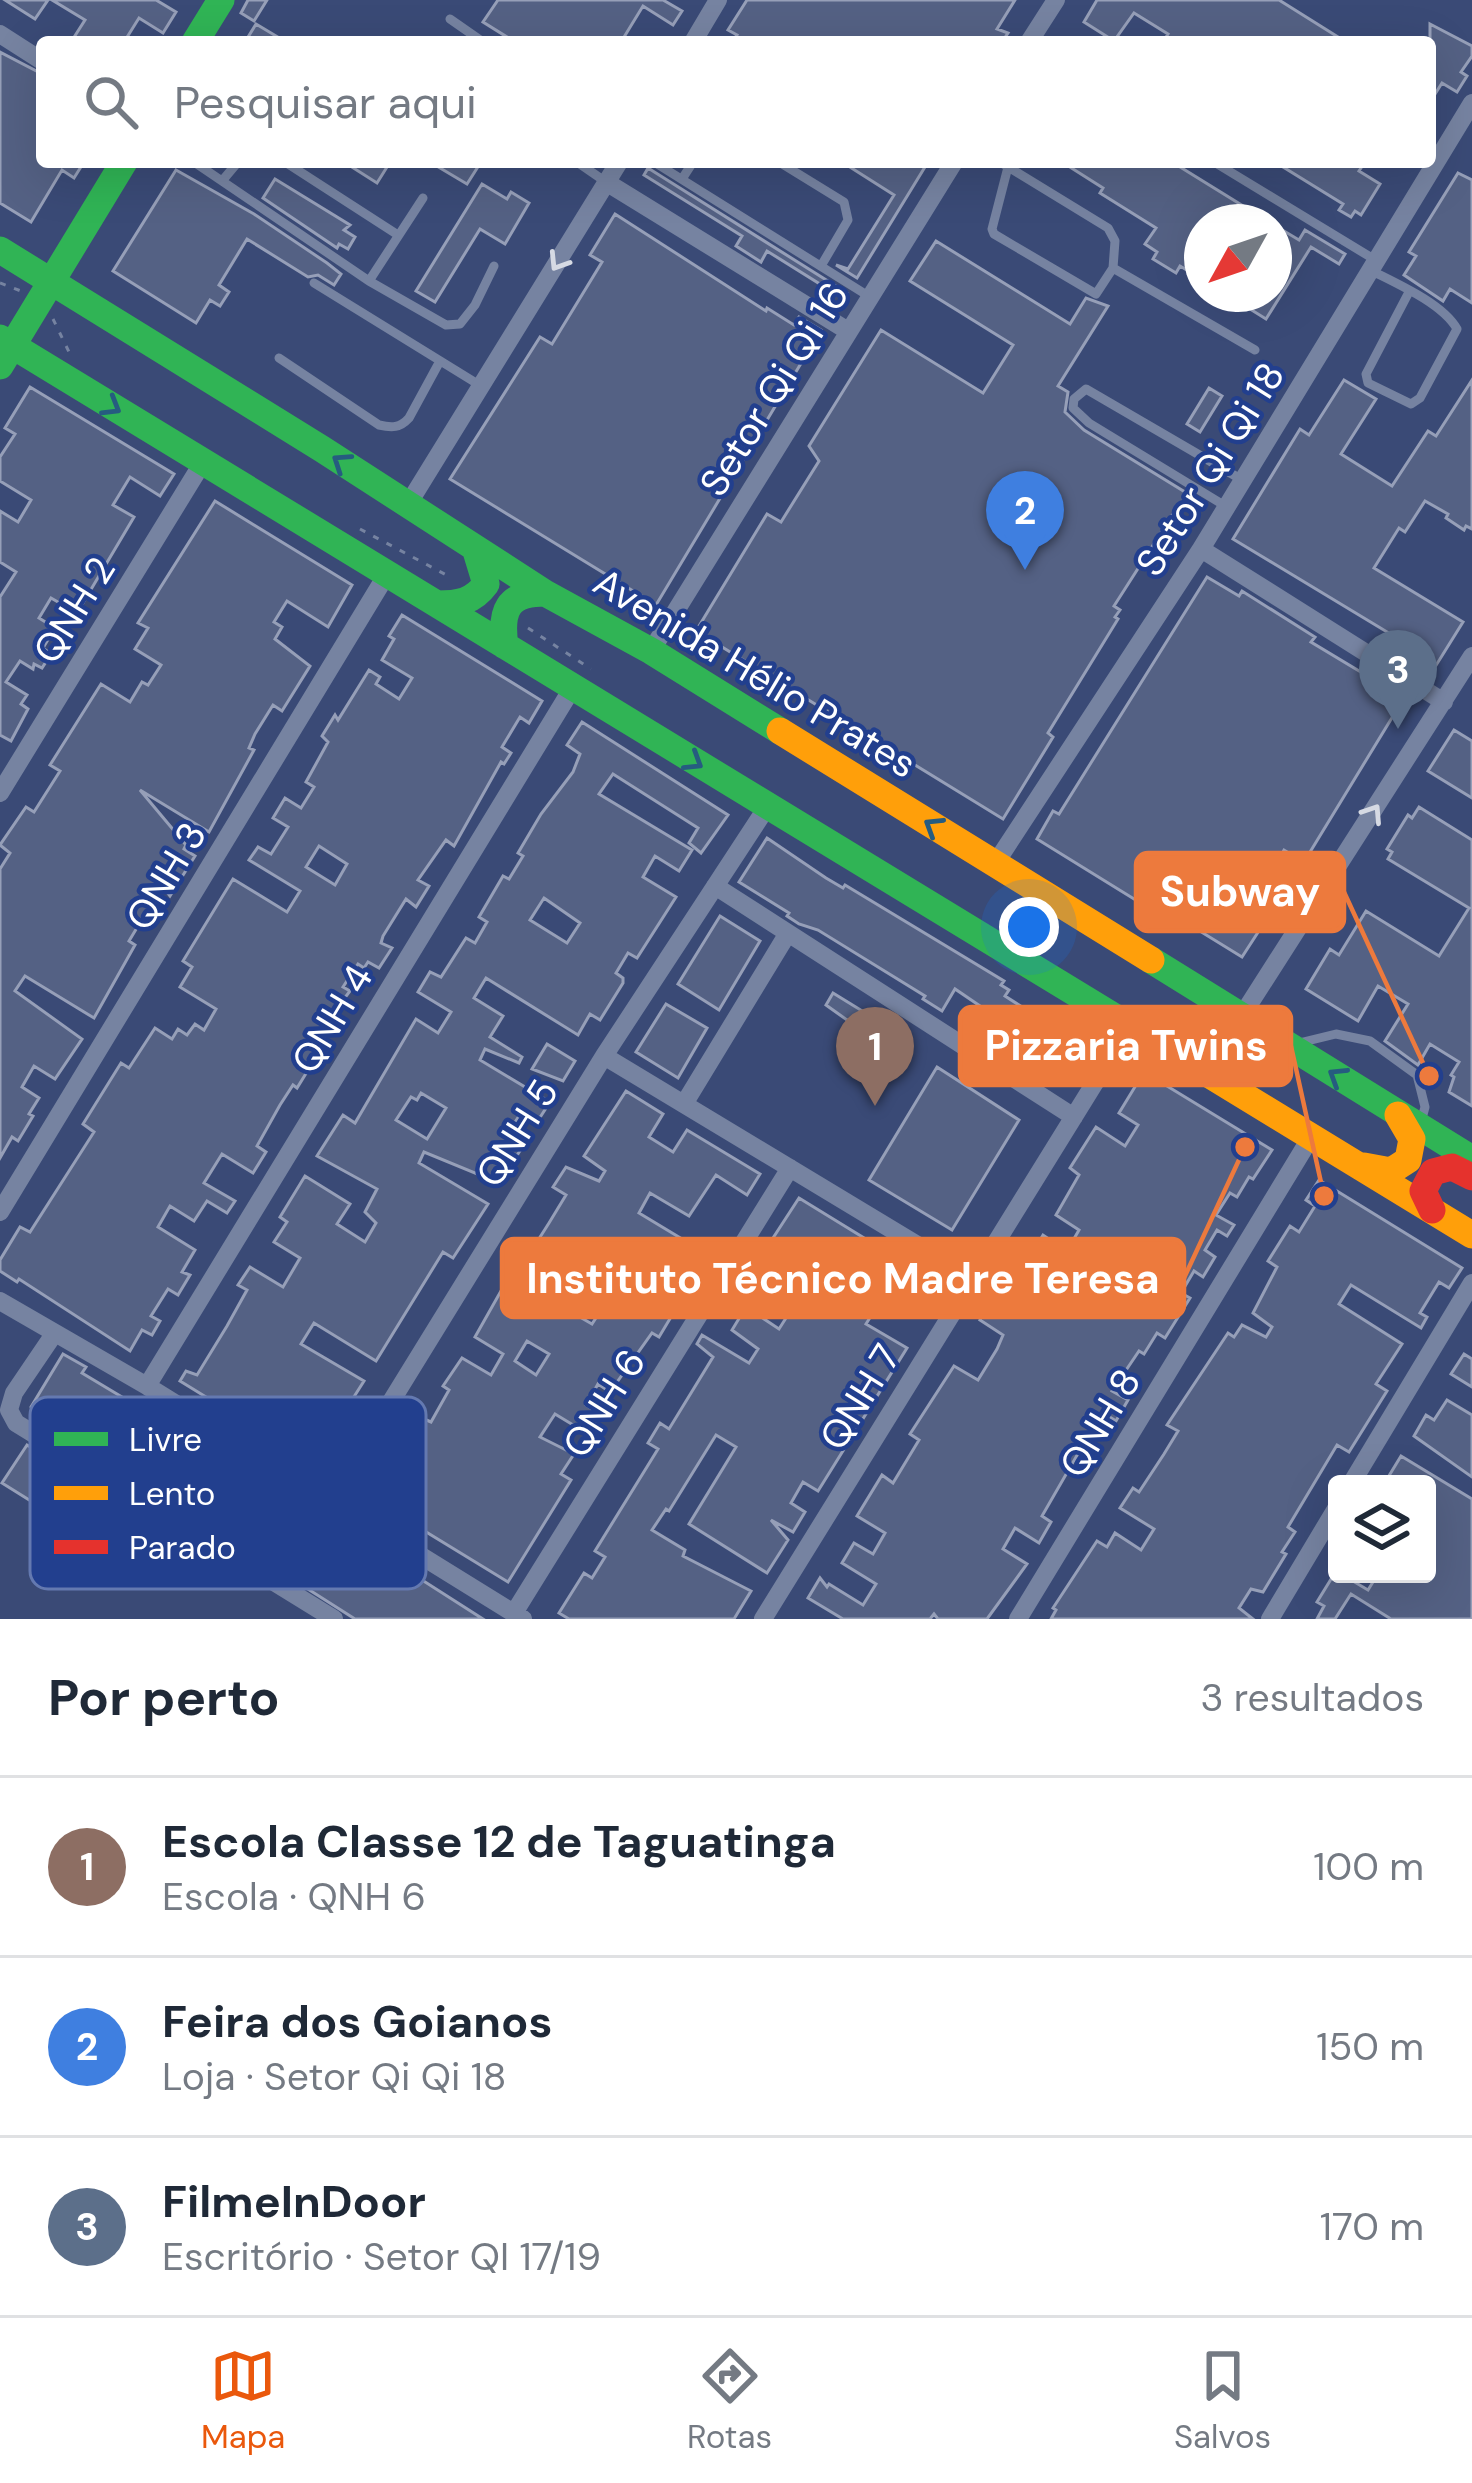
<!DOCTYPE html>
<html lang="pt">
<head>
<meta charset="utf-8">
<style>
	:root { --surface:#fff; --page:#f2f2f3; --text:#1f2937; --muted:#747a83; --line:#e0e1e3; --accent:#ea580c }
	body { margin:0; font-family:"DM Sans",sans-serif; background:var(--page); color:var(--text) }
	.controls { position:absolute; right:36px; bottom:36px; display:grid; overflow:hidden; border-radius:12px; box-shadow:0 12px 48px #0002 }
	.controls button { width:108px; height:108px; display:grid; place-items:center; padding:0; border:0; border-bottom:3px solid var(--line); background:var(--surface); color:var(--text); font:60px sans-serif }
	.compass { position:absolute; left:1184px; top:204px; width:108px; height:108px; border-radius:50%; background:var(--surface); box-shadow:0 12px 48px #0002; rotate:230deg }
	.you { position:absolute; left:1029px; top:927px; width:42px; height:42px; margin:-30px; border:9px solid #fff; border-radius:50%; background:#1a73e8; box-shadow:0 0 0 18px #1a73e833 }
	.badge { display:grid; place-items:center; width:78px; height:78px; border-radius:50%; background:var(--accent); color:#fff; font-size:39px; font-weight:700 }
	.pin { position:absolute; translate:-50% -99px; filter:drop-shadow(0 3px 6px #0008) }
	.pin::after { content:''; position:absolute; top:63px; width:42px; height:36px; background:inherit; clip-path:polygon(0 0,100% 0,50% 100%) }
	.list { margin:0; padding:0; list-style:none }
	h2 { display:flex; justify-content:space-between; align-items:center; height:156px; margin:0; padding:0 48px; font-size:51px }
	h2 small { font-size:39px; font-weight:400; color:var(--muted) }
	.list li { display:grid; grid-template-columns:78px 1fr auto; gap:36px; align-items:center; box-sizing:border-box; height:180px; padding:0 48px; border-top:3px solid var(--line) }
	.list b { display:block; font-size:45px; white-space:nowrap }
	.list p { margin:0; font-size:39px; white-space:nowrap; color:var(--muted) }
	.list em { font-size:39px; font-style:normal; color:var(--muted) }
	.icon { flex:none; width:66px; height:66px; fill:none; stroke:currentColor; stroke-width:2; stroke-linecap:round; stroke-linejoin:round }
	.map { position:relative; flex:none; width:1472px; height:1619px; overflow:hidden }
	.search { position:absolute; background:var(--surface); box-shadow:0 12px 48px #0002; left:36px; right:36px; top:36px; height:132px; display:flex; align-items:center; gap:30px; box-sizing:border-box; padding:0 42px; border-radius:12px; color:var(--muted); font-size:45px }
	.sheet { height:696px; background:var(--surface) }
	nav { display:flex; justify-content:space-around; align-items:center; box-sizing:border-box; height:168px; border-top:3px solid var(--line); background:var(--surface); font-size:33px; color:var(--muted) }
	nav a { display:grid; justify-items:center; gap:6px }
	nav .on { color:var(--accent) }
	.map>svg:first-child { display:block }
	.building { fill:#546184; stroke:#969fb8; stroke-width:3; fill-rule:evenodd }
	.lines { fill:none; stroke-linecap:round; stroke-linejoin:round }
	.path { stroke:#7683a1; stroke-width:3; stroke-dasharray:6 9; stroke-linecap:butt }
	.lane { stroke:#7683a1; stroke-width:9 }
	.street { stroke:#7683a1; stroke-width:18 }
	.fast { stroke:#30b455; stroke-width:27 }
	.slow { stroke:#ff9f0a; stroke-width:27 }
	.jam { stroke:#e5322d; stroke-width:27 }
	.oneway { stroke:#d6dae3 }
	.oneway2 { stroke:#265c80 }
	.labels { text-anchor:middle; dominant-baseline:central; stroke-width:9; stroke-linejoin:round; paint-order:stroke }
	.street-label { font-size:39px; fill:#fff; stroke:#223f8e }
	.key { fill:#223f8e; stroke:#6479b0; stroke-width:3 }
	.key-label { font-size:33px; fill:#fff }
	.leader { fill:none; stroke:#ed7a3d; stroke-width:4.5 }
	.callout-dot { fill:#ed7a3d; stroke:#223f8e; stroke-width:4.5 }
	.callout { fill:#ed7a3d; stroke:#ed7a3d; stroke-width:4.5 }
	.callout-label { font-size:42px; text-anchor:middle; font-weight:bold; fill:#fff }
</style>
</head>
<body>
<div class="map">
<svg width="1472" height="1619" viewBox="0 0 1472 1619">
	<rect width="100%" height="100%" fill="#3a4a76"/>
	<path class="building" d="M5,0h43l-13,19z
		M52,0h104l20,12 -13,21 -24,-15 -15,24h-53l14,-22z
		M248,0h19l-13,21 -13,-8z
		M498,0h165l19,11 -9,14 -30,-19 -22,36h-106l-32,-20z
		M747,0h268l-18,29 11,4 -6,9h-270l5,-7 -9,-5z
		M1097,0h182l67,42h-183l5,-8 -34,-21 -20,28 -30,-19z
		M256,24l30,18h-41z
		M1430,24l42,22v10l-11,16 6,4 -10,16 -15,-9 -12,19z
		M0,52l42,22v88h42l-10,16 -12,-8 -31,52 -31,-19z
		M344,162h35l8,5 -10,16z
		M430,162h51l-14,22z
		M842,162h86l-71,116 -21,-13 12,4 46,-74z
		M1062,162h110l97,60h-67v57l-22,-13 -4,7 -23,-14 4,-7 -12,-8 11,-16 -56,-35 3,-5z
		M1275,162h90l-6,9 21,13 -19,31 -6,-4 -4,6 -12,-7 4,-6z
		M648,168l199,125 -3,6 -77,-48 -6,11 -25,-16 6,-10 -98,-61z
		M176,170l78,44 73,49 14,11 -7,11 -16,-10 -10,2 -61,-38 -28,46 10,7 -9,14 -10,-6 -14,23 -83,-52z
		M1458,173l14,7v123l-22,-14 -7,12 -39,-26 12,-19 -7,-4z
		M275,179l75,46 -6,5 11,7 -7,12 -9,-5 -2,4 -74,-50z
		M482,184l25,15 4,-7 18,11 -24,41 -25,-15 -45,73 -19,-11z
		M615,214l151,97 1,-3 27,17 5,-8 22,13 -165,275 -206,-126 90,-142 12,7 50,-82 -12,-7z
		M1274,225l25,15 6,-10 40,24 -6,10 -28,-17 -45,72 -40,-25h48z
		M936,241l134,83 16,-26 22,8 -50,80 10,6 -3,20 19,18 114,70 -7,10 -11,-7 -66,103 6,4 -5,7 3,2 -70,114 5,4 -50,82 -132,-81 -2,3 -21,-13 3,-2 -155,-95 71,-117 14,8 38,-61 -10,-15 72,-116 102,63 30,-48 -103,-64z
		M1344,380l32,19 -35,55 51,32 36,-55 8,5 36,-56v149l-6,-3 -2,4 -18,-12 2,-4 -23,-13 -20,31 -6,-4 -25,40 89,54 -28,45 -30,-19 2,-4 -174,-105 67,-110 9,6z
		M30,387l144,87 -14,22 -30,-19 -17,28 21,12 -57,96 -26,-15 -12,20 16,10 -12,20 8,6 -9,14 -8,-4 -1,5 -13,-8 -14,21 21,13 -6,9 7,5 -17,32 -11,-6v-138l16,-25 -16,-10v-51l18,11 13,-22 -31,-19v-24l15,-23 -10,-6z
		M1209,388l13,8 -22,36 -13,-8z
		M215,501l137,84 -24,42 -41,-26 -13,21 8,5 -7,12 35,27 -28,45 -9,-6 -18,29 -6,14 5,2 -45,82 -69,-42 46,55 -2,4 11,7 -25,40 -8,-10 -33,55 6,4 -41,73 -69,-42 -10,15 67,48 -27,40 -21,-13 -12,21 17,11 -10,16 4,2 -15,25 -6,-4 -12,21v-289l10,-16 -10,-8 26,-38 8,5 26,-41 -10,-6 51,-81 29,18 12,-20 6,3 13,-20 -26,-16 13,-21 -10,-5z
		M1207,577l32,19 3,-5 73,46 -4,5 93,56 -97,159 -5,4 -18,-11 -35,64 15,9 -22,34 -91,-56 -4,6 -110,-68 16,-28 6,3z
		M402,615l140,86 -13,22 -9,-6 -18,30 9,6 -7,11 -3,-2 -47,84 -8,-6 -28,40 11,6 -13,21 -10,-8 -23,37 -2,7 11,5 -13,20 -11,-6 -4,6 -6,-4 -15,23 7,4 -24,32 5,3 -16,25 9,6 -9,14 -5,-4 -13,21 -4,-3 -13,20 -23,41 9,6 -13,21 -31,-19 -18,29 31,18 -8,12 -20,-12 -13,20 -24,-15 -12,21 37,23 -13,22 8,3 -12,20 -10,-6 -17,27 9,5 -8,14 -10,-5 -12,21 -111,-72 -2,3 -17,-11v-11l20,-33 10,5 64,-100 -11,-8 38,-61 8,5 26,-40 17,11 6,-10 9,6 8,-11 9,6 12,-21 -36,-22 12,-20 -9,-6 50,-82 54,33 13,-21 -51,-31 9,-13 13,7 17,-27 -15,-9 12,-20 16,10 13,-21 -8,-5 22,-40 -6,-6 13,-21 3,5 31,-50 11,7 -4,7 23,15 13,-21 -30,-18 12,-21 -5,-3zM319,846l28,18 -12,21 -29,-18z
		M582,722l146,93 -27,38 -12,-10 9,-15 -85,-54 -14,20 93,56 -13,21 -24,-15 -12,21 33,20 -39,61 -9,-5 -12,20 7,5v5l-23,37 -10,-6 -12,21 -92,-57 -12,20 29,18 -13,21 32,20 -3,6 -34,-14 -5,11 70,42 -13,20 -16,-9 -13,20 17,10 -26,40 -75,-31 -5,11 69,41 -35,54 -10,-6 -67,109 -62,-38 -13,21 63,37 -14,22 11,5 -25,41 -10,-4 -11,19 -135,-83 6,-10 11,4 30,-49 20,-36 -9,-5 12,-18 33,20 17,-29 -26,-16 13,-20 -7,-5 25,-41 45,28 -13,20 28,18 11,-19 -11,-11 12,-23 -60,-33 26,-41 12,8 61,-104 22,14 13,-21 -33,-20 12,-20 11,5 25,-39 9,5 12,-21 -8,-5 24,-41 6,3 14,-23 -5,-3 23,-39 32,-42 7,-18 -13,-9zM544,898l36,25 -13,20 -37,-23zM421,1093l25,15 -19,31 -31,-19 15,-23 6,3z
		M1454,730l18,11v57l-44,-27z
		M1419,807l53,33v266l-23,-14 5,-15 -3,-2 8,-13 -29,-18 -12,21 -33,-24 23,-37 -30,-18 -20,35 -52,-32 24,-40 9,6 27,-44 73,45 30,-48 -81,-49 4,-7 -5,-3 21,-34 4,3z
		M767,838l59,40 17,10 2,-3 159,96 -3,4 8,5 -4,6 45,29 -7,12 -30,-19 -5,7 -53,-36 -13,22 -19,-12 2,-3 -107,-66 -19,-6 -12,-8 2,-3 -50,-31z
		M720,916l40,25 -41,69 -41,-26z
		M833,993l39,24 -25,3 -21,-15z
		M666,1004l41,24 -29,50 -42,-26z
		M547,1044l28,17 -12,20 -31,-12z
		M937,1067l82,53 -67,110 -83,-50z
		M1144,1072l128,78 -19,29 -4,-2 -12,20 -7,-4 -14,22 18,10 -7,11 -10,-6 -12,20 10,7 -12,20 -9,-6 -13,22 9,5 -25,40 -8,-5 -13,21 -5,-3 -27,40 16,9 -12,21 -14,-9 -60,104 9,6 -12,21 -24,-15 -12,21 24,15 -40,55h-49l-4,-5 -4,5h-87l-35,-21 12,-20 7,9 2,-3 34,21 13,-21 -34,-21 12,-20 19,11 12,-21 -28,-17 25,-41 11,8 26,-43 -9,-6 44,-68 24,14 19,-31 6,-14 -23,-15 13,-22 9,6 41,-69 24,16 12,-21 -23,-15 23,-40 -9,-7 26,-41 29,19 13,-21 -19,-12z
		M626,1091l37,23 -14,23 24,15 14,-22 73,44 -13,21 -31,-20 -27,41 -39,-23 -11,20 63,38 -12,20 7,5 -13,20 -5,-4 -14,21 6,4 -12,20 -7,-4 -42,59 -12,-8 -12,21 14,9 -12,20 -33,-20 -15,23 34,17 -13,20 10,6 -63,102 -144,-88 16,-27 11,7 33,-55 7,3 18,-32 -6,-4 19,-28 29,17 12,-21 -28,-17 35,-62 -8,-5 8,-12 6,4 6,-9 6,3 21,-33 17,-28 -13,-8 13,-20 33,14 6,-10 -21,-15zM579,1288l26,16 -13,20 -26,-15zM527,1341l22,13 -13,21 -21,-14z
		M1319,1180l143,88 -13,20 -10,-6 -19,31 7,4 -6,11 -70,-43 -12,19 63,40 -26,40 11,7 -38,61 -12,-7 -49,82 7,5 -13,20 4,2 -23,38 -12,-3 -12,19 14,11h-202l5,-9 -3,-2 44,-67 10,6 8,-14 26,17 13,-21 -34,-21 13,-20 6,4 25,-38 14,-23 -11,-6 61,-92 6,4 8,-12 24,12 6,-10 -19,-14 24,-46 -9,-6 22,-35 9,6 16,-26 -9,-6z
		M799,1198l145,89 -19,27 -39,-22 -20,32 41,24 -89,143 -15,-9 -12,21 14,9 -12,20 -22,-12 17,20 -21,33 -78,-49 47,-77 -20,-12 -47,76 -3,-2 -14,21 33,20 -2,6 68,35 -17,28h-165l-10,-6 25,-40 8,5 13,-21 -10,-6 63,-102 -10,-6 12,-20 9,6 44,-72 -16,-13 5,-9 47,28 9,-14 -26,-19 14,-23 33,22 14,-22 -14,-9 23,-42 -29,-18z
		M63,1354l23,13 -4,6 65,39 -7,12 23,13 6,-10 18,12 4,-7 27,16 -35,62 -21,-13 3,-4 -44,-25 -2,3 -80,-50 -8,-14z
		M1464,1354l8,5v28l-21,-13z
		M1447,1400l25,15v62l-58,-41 12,-21 8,5z
		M27,1445l97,60 -10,18 7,4 -10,24 -109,-68z
		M1401,1456l71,43v120h-81l-40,-25 -16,25h-18l7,-13 -7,-4 19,-31 32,19 10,-16h49v-90h-43z
		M241,1463l134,81 -10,16 21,12 6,-8 16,7 75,48h-128l-140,-89 6,-11 -9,-5z"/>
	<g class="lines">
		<path class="path" d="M0,283l21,8
			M53,319l17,35
			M360,529l92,49
			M528,628l63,41"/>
		<path class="lane" d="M450,19l33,23
			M194,162l175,119 77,44 14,-1 15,-19 19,-39
			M285,162l113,73
			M577,162l29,20
			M654,162l216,135
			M779,162l65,40 4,18 -27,46
			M1000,162l108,66 7,13 -2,27 142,82
			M1214,162l163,99
			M1008,167l-16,62 2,5 102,60 17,-26
			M682,179l11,-17
			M222,181l16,-19
			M1372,271c26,13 71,33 85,58l-37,69 -9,6 -43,-21 -2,-9 43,-82
			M369,281l54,-83
			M314,283l167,103
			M279,358l100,67c13,3 21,3 30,-7l31,-57
			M1227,507l-138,-84 -16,-15 1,-9 12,-10 158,92
			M1299,1043l37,-9 34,7 47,34 8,32 -4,15"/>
		<path class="street" d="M0,34l42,27
			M693,42l25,-42
			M1029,42l27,-42
			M606,182l242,149
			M407,506l212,-344
			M1201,549l243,153
			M651,651l303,-489
			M0,793l203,-331
			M995,864l206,-315 271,-446
			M715,886l359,231
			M1241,1017l231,-361
			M604,1056l368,222
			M684,1104l104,-171
			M0,1212l387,-638
			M0,1301l147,85 376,233
			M54,1334l-40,59 -5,17 7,13 318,196
			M147,1386l426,-699
			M1351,1484l121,-201
			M331,1499l273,-443 163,-249
			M188,1529l48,-85
			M514,1613l276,-445
			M763,1619l367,-593
			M1018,1619l293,-482
			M1270,1619l67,-112"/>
		<path class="fast" d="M195,42l26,-42
			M0,250l322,199 223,144 106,58 129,80
			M0,338l1187,723
			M0,366l124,-204
			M437,604c21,0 36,-2 49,-20l-10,-33
			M505,646c-5,-35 2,-53 40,-53
			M1151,960l321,199"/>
		<path class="slow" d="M780,731l371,229
			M1187,1061l285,174
			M1364,1166l27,5 17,-11 4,-21 -14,-24"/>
		<path class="jam" d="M1432,1210l-9,-19 10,-19 19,-5 20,10"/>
	</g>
	<defs><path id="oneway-chevron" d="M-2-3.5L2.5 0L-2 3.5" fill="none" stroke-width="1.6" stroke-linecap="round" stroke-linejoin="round" transform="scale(3)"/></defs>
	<g class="oneway">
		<use href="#oneway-chevron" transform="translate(558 262) rotate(122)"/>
		<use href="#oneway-chevron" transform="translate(1373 813) rotate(-57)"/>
	</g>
	<g class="oneway2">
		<use href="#oneway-chevron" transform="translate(112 407) rotate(31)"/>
		<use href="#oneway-chevron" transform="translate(341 462) rotate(-146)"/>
		<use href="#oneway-chevron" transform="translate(694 762) rotate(32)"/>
		<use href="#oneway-chevron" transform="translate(933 826) rotate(-148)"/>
		<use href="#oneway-chevron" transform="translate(1337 1076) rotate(-148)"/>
	</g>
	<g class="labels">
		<g class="street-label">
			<text transform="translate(774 389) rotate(-58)">Setor Qi Qi 16</text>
			<text transform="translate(1210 469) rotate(-58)">Setor Qi Qi 18</text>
			<text transform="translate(74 610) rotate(-58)">QNH 2</text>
			<text transform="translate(755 673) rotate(31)">Avenida Hélio Prates</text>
			<text transform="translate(166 876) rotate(-59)">QNH 3</text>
			<text transform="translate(332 1019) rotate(-59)">QNH 4</text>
			<text transform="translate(517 1133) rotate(-58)">QNH 5</text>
			<text transform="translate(860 1397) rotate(-58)">QNH 7</text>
			<text transform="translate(604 1403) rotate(-58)">QNH 6</text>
			<text transform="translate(1100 1423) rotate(-59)">QNH 8</text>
		</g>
	</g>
	<rect x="30" y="1397" width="396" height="192" rx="18" class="key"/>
	<rect x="54" y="1432" width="54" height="14" fill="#30b455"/>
	<rect x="54" y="1486" width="54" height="14" fill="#ff9f0a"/>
	<rect x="54" y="1540" width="54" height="14" fill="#e5322d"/>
	<g class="key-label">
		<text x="129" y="1451">Livre</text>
		<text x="129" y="1505">Lento</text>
		<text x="129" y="1559">Parado</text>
	</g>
	<path class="leader" d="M1429 1076L1344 892M1324 1196L1291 1046M1245 1147L1184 1278"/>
	<g class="callout-dot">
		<circle cx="1429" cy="1076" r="12"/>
		<circle cx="1324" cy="1196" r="12"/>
		<circle cx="1245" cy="1147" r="12"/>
	</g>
	<g class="callout">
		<rect x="1136" y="853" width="208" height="78" rx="12"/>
		<rect x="960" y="1007" width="331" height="78" rx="12"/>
		<rect x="502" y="1239" width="682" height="78" rx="12"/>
	</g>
	<g class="callout-label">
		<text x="1240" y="906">Subway</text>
		<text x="1126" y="1060">Pizzaria Twins</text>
		<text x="843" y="1293">Instituto Técnico Madre Teresa</text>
	</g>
</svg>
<div class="controls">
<button><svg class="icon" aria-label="layers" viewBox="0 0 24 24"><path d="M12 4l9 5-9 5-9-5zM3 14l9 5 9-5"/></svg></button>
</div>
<svg class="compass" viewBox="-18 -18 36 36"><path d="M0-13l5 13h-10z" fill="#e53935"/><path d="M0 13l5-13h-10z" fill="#747a83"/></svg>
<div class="you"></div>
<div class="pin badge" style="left:875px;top:1106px;background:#8d6e63">1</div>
<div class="pin badge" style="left:1025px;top:570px;background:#3f7fe0">2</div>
<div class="pin badge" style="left:1398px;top:729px;background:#5c6f8a">3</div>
<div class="search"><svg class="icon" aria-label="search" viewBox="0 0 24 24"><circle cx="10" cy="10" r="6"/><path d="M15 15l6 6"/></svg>Pesquisar aqui</div>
</div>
<section class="sheet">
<h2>Por perto<small>3 resultados</small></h2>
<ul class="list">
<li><span class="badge" style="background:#8d6e63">1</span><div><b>Escola Classe 12 de Taguatinga</b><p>Escola · QNH 6</p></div><em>100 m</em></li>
<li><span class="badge" style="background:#3f7fe0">2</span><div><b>Feira dos Goianos</b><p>Loja · Setor Qi Qi 18</p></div><em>150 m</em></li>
<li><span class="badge" style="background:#5c6f8a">3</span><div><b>FilmeInDoor</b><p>Escritório · Setor QI 17/19</p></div><em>170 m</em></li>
</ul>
</section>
<nav>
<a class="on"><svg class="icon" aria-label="map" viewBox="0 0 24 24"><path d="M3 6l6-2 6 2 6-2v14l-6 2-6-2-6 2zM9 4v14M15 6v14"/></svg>Mapa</a>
<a><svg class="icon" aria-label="directions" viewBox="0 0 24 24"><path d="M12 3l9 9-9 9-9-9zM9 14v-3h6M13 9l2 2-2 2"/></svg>Rotas</a>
<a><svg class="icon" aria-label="saved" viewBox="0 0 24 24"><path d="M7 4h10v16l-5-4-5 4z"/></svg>Salvos</a>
</nav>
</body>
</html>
